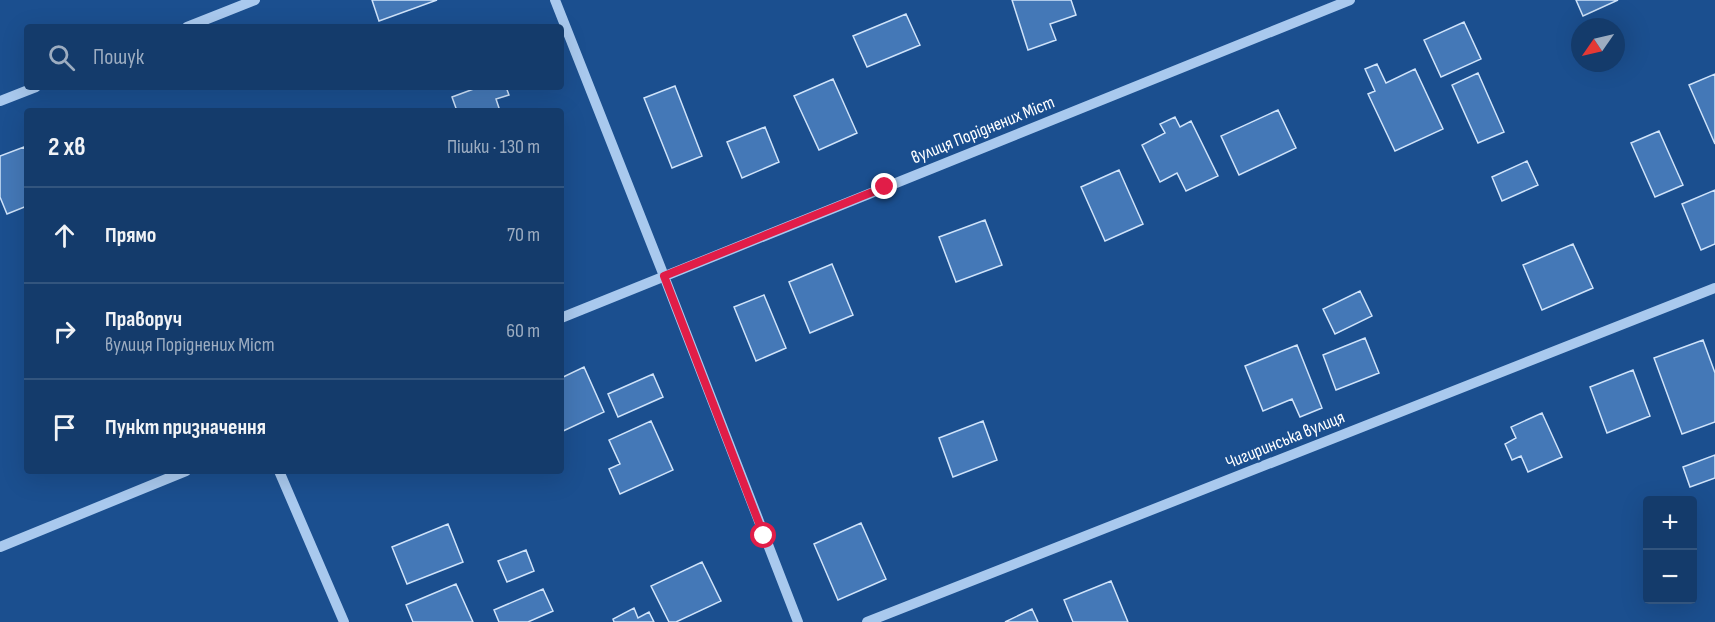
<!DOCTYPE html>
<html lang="uk">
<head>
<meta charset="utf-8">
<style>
	:root { --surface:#143b6b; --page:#214673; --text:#f1f3f6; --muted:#9dadc1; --line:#33557e }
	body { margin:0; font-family:"Sofia Sans Condensed",sans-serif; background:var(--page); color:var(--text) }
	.controls { position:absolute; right:18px; bottom:18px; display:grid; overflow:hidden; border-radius:6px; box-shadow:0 6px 24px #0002 }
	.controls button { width:54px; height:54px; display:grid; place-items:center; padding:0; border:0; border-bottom:2px solid var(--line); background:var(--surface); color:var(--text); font:30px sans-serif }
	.compass { position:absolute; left:1571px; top:18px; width:54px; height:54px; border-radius:50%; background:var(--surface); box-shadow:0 6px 24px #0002; rotate:236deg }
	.stop { position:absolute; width:18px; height:18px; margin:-14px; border:4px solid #e11d48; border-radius:50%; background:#fff }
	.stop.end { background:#e11d48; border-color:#fff; box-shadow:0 2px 6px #0008 }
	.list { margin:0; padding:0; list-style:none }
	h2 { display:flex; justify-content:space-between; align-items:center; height:78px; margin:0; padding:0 24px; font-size:26px }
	h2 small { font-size:20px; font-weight:400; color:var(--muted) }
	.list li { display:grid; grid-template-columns:39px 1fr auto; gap:18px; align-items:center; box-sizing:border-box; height:96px; padding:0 24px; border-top:2px solid var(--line) }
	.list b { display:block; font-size:22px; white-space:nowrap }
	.list p { margin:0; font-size:20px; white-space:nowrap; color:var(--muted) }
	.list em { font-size:20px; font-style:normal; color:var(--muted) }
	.icon { flex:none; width:33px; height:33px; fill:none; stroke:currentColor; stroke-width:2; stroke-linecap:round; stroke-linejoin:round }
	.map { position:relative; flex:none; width:1715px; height:622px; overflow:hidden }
	.search { position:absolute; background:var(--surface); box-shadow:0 6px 24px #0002; left:24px; top:24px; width:540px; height:66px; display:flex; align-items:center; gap:15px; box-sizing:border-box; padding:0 21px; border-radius:6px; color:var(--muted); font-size:22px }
	.panel { position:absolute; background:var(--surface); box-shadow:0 6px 24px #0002; left:24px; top:108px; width:540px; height:366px; border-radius:6px }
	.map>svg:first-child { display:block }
	.building { fill:#4478b7; stroke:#cfe3fa; stroke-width:1.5 }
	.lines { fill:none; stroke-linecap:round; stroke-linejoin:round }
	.minor { stroke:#a9c9ee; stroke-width:10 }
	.route { stroke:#e11d48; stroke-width:8 }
	.labels { text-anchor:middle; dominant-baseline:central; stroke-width:4.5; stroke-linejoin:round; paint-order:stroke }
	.street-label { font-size:18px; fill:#fff; stroke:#1b4f8f }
</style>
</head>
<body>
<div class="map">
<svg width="1715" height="622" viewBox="0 0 1715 622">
	<rect width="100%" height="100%" fill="#1b4f8f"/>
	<path class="building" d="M372,0h65l-58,21z
		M1012,0h59l5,15 -26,9 6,16 -28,10z
		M1576,0h42l-35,16z
		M906,14l14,31 -53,22 -14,-31z
		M1464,22l17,37 -40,18 -17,-37z
		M1377,64l9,19 29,-14 28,60 -48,22 -27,-57 7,-3 -10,-22z
		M1478,73l26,59 -26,11 -26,-58z
		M1715,74v70l-26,-59z
		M833,79l24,54 -38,17 -25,-54z
		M675,86l27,70 -30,12 -28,-70z
		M479,87h27l3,8 -13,4 4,12h-43l-5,-14z
		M1278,110l18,38 -57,27 -18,-39z
		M1175,117l5,10 11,-6 27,55 -32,15 -9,-18 -17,9 -18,-37 23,-12 -5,-9z
		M765,127l14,35 -37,16 -15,-36z
		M1659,131l24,54 -28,12 -24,-54z
		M24,147l3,8v51l-20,8 -7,-17v-41z
		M1527,161l11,24 -36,16 -10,-24z
		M1119,170l24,54 -38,17 -24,-54z
		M1715,190v54l-14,6 -19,-46z
		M985,220l17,45 -46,17 -17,-45z
		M1573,244l20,44 -51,22 -19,-45z
		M832,264l21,51 -43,18 -21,-51z
		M1360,291l12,25 -37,18 -12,-25z
		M764,295l22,53 -30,13 -22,-54z
		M1365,338l14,35 -43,17 -13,-35z
		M1703,340l12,33v49l-33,12 -28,-76z
		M1297,345l25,63 -22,9 -8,-18 -29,12 -18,-45z
		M584,367l20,45 -43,20v-54z
		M1633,370l17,46 -43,17 -17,-46z
		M653,374l10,23 -45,20 -10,-23z
		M1542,413l20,44 -34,15 -7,-16 -9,4 -7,-16 11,-6 -5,-11z
		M651,421l22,49 -53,24 -11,-25 11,-5 -11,-24z
		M983,421l14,39 -44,17 -14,-39z
		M1715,455v23l-25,9 -7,-20z
		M861,523l25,56 -48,21 -24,-56z
		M448,524l15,38 -56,22 -15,-37z
		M526,550l8,21 -27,11 -9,-21z
		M702,562l19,39 -45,21h-7l-18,-36z
		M1111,581l17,41h-55l-9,-22z
		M456,584l17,38h-60l-7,-17z
		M543,589l10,22 -25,11h-29l-5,-12z
		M634,608l4,10 11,-6 5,10h-40l-1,-3z
		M1032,609l6,13h-33z"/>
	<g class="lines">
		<path class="minor" d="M555,0l109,276 134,346
			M187,27l68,-27
			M0,101l36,-14
			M561,318l789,-318
			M279,471l65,151
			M0,547l186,-76
			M867,622l848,-334"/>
	</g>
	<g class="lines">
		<path class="route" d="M764,536l-100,-260 221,-89"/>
	</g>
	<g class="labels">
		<g class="street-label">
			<text transform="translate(983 130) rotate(-22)">вулиця Поріднених Міст</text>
			<text transform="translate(1285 440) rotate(-22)">Чигиринська вулиця</text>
		</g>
	</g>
</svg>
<div class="controls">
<button>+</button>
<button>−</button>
</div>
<svg class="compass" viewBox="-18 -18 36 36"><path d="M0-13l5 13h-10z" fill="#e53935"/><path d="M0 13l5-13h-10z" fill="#9dadc1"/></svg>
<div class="stop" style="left:764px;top:536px"></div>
<div class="stop end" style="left:885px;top:187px"></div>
<div class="search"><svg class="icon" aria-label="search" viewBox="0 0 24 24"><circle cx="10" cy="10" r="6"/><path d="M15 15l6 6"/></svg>Пошук</div>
<section class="panel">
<h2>2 хв<small>Пішки · 130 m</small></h2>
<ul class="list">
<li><svg class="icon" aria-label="ahead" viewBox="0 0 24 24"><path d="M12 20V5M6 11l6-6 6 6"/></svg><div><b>Прямо</b></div><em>70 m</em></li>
<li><svg class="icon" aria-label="right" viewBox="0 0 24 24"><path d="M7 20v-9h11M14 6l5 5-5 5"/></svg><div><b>Праворуч</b><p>вулиця Поріднених Міст</p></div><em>60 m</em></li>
<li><svg class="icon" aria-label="arrive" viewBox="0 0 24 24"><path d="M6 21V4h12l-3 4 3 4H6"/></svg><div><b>Пункт призначення</b></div></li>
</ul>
</section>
</div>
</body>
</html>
